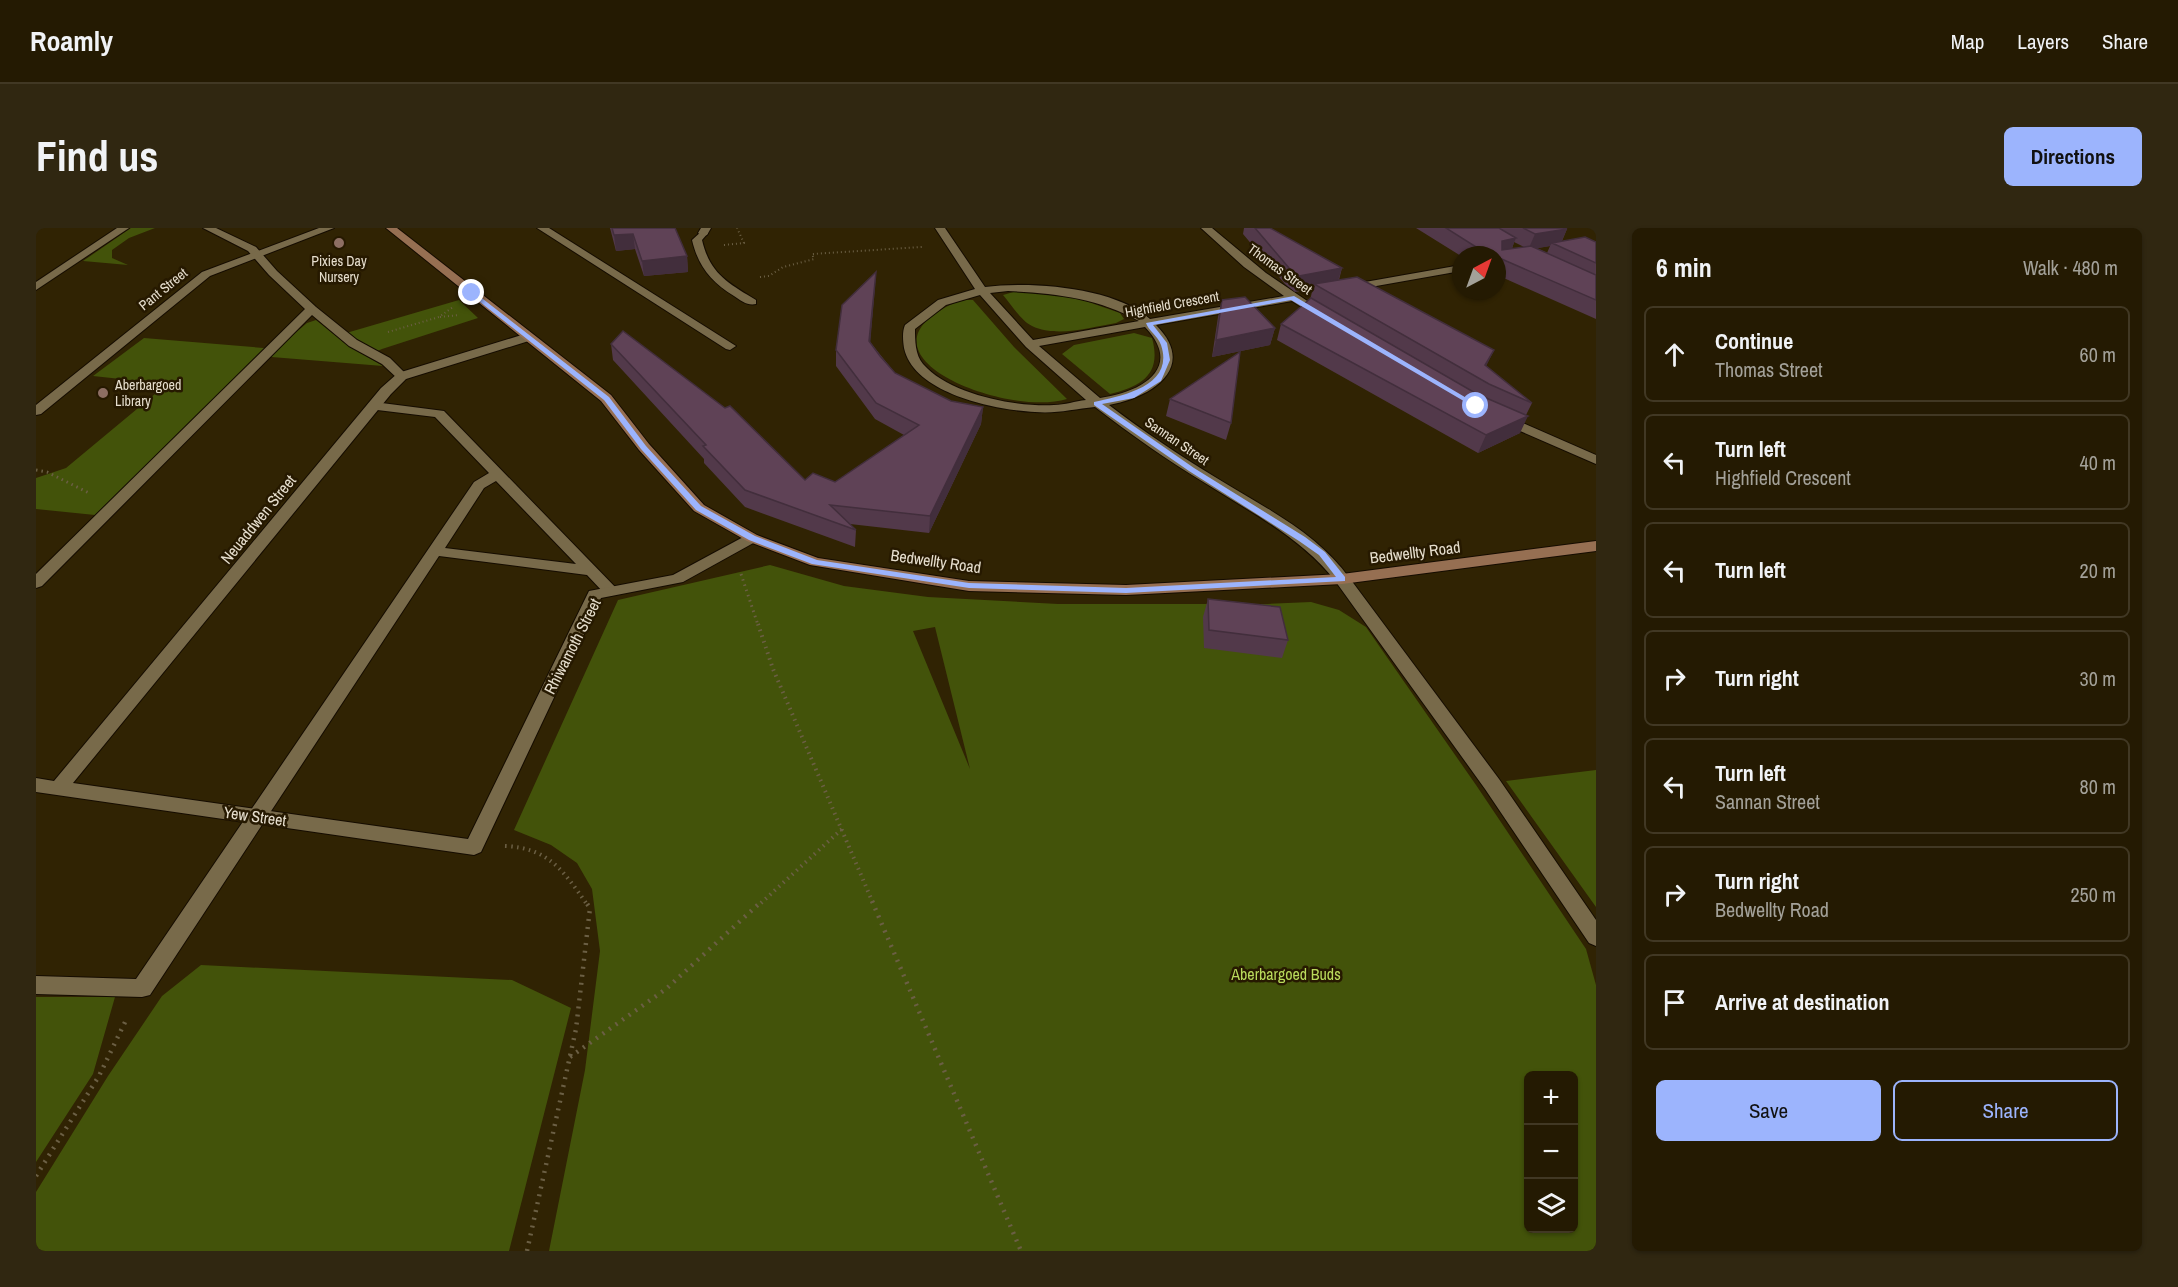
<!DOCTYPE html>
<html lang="en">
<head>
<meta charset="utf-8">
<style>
	:root { --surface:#241a02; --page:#302711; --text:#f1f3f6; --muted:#a3a199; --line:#413824; --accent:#9cb4fd }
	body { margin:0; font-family:"Archivo Narrow",sans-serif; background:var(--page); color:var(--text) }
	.controls { position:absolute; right:18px; bottom:18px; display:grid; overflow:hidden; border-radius:9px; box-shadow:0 2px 4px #0004 }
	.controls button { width:54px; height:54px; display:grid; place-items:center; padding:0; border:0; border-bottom:2px solid var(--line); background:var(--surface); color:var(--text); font:30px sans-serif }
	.compass { position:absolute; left:1416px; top:18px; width:54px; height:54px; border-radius:50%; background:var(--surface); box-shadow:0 2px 4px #0004; rotate:41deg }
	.stop { position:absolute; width:18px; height:18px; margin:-14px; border:4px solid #9cb4fd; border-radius:50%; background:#fff }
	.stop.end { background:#9cb4fd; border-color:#fff; box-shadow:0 2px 6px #0008 }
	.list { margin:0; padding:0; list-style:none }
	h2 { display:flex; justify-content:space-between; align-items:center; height:78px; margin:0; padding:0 24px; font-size:26px }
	h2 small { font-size:20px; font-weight:400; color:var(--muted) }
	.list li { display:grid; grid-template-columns:39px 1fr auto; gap:18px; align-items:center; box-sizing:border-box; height:96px; margin:0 12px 12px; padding:0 12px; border:2px solid var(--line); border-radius:9px }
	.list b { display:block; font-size:22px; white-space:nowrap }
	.list p { margin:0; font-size:20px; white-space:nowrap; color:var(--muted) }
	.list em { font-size:20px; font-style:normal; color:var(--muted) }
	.actions { display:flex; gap:12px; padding:18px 24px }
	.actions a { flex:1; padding:14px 0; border:2px solid var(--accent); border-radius:9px; text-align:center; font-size:21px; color:var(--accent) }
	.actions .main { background:var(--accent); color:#111 }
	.icon { flex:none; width:33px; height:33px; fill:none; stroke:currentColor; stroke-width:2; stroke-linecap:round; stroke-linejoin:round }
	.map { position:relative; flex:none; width:1560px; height:1023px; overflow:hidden; border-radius:9px }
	header { display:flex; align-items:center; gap:36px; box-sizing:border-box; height:84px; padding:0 30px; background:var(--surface); border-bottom:2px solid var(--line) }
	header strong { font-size:28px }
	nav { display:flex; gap:33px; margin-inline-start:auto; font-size:21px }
	.intro { display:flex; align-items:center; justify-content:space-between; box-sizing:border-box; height:144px; padding:0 36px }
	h1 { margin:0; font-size:42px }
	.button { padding:15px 27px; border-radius:9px; background:var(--accent); color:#111; font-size:21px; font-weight:700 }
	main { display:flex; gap:36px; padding:0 36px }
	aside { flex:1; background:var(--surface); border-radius:9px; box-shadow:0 2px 4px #0004 }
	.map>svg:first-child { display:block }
	.green { fill:#43530a; fill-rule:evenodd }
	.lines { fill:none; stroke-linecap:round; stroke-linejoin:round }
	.lane-casing { stroke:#150c00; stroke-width:2 }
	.street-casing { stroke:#150c00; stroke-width:2 }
	.secondary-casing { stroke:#150c00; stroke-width:2 }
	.path-far3 { stroke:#6b5f44; stroke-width:2; stroke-dasharray:1 3; stroke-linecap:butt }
	.path-far2 { stroke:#6b5f44; stroke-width:3; stroke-dasharray:1.5 4; stroke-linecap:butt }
	.path-far1 { stroke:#6b5f44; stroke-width:4; stroke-dasharray:1.5 4.5; stroke-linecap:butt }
	.path { stroke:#6b5f44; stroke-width:4.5; stroke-dasharray:2 6; stroke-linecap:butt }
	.lane { fill:#786a4a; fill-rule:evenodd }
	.street { fill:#786a4a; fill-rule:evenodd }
	.secondary { fill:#966f52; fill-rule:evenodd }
	.wall { fill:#52394a; fill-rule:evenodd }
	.shaded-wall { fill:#422e3c }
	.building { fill:#5f4256; stroke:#422e3c; stroke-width:1.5 }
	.route { fill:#9cb4fd }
	.education-dot { fill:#8d6e63; stroke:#261900; stroke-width:2 }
	.labels { text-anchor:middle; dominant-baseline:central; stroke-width:5; stroke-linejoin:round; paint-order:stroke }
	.far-poi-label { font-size:14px; fill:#e6decd; stroke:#261900 }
	.far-street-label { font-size:14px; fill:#e6decd; stroke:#261900 }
	.street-label { font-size:16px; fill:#e6decd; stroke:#261900 }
	.park-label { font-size:16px; fill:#b9da5b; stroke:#261900 }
</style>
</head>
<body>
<header>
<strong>Roamly</strong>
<nav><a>Map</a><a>Layers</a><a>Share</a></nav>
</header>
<div class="intro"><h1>Find us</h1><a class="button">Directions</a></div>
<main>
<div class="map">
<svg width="1560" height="1023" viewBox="0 0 1560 1023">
	<rect width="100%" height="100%" fill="#302303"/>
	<path class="green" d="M95,0h24l-26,10 -17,12v8l16,7 -45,-4z
		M981,63l60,7 43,15 4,6 -8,4c-25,4 -59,15 -84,3 -11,-5 -21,-22 -29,-31z
		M423,72l19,18 -96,31 -16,7 17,10 -124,-10 -164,159 -59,-6v-31l30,-10 101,-84 -74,-8 51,-38 132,11 31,-26 9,-3 20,16z
		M925,72h12l41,47 53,52c-62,19 -230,-47 -106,-99z
		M1098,105l18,5c10,36 -10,48 -42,56l-48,-40 12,-9z
		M734,337l74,21 84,11 130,7h209l44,-2 28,8 27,17 110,158 110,164 10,36v266h-1047l36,-181 15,-119 -8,-62 -15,-26 -26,-18 -37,-15 104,-230zM899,399l35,142 -57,-138zM1492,848h46v152h-46z
		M1560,542v137l-90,-126z
		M165,737l311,15 59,28 -62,243h-473v-59l72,-116 54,-80z
		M0,769h79l-22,77 -57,88z"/>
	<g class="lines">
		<g class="lane-casing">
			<path id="lane" d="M81,0h12l-93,62v-8z
				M167,0h13l40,19 21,24 39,36 41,33 33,18 18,18 -2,3h-8l-16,-15 -33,-18 -37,-31 -270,271 -6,2v-14l269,-265 -36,-34 -21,-24z
				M501,0h12l187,118 -6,4 -4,-1z
				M667,2l5,3 -6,7c8,34 26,43 54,60v4c-8,2 -15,-3 -22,-8 -23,-14 -36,-30 -42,-56z
				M338,174l70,9 175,180 -8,5 -6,-2 -18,-19 -148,-19 -289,439 -8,2 -106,-3v-18l100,3 338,-497 15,-9 -54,-56 -66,-8 -1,-3 1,-3zM460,253l80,83 -131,-16 39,-60z
				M1306,346l6,2 151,203 97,141v26l-7,-3 -104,-154 -149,-207 -2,-3z"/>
		</g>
		<g class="street-casing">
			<path id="street" d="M283,0h15l-124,48 -169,138 -5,1v-10l166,-133z
				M665,0h10l-4,7 -4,1 -5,-3z
				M899,0h10l40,59c46,-6 129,0 165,32l134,-23 -40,-29 -43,-39h11l54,45 62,42v4h-8l-28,-18 -136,24c43,43 -6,73 -47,80 34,26 70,50 106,72 48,30 102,55 135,102l-2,3h-12c-34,-44 -84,-69 -131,-99 -38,-23 -75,-49 -110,-76 -21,2 -39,7 -60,5 -39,-2 -121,-18 -131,-64 -1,-7 -2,-16 1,-23l33,-25 37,-11zM972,63c46,2 90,7 131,30l-106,19 -43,-47zM944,67l46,52 60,53c-11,1 -21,5 -32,5 -38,2 -104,-10 -131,-41 -8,-9 -8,-24 -8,-35l31,-24zM1109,99c40,42 -6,66 -45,71l-61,-52z
				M1425,37v6l-113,20 -6,-3 6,-3z
				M492,105l6,4 -2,3 -126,39 -15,15 -318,389 395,56 121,-248 84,-16 74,-40h10l2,3 -2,3 -74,41 -82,16 -120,254 -7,3 -438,-63v-14l18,3 327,-393 17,-15z
				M1466,186l94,41v9l-99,-43 -2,-3 2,-3z"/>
		</g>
		<g class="secondary-casing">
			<path id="secondary" d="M350,0h11l214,167 38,49 55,61 53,30 61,23 151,23 157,4 216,-11 254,-33v10l-254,33 -216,11 -157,-4 -159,-26 -63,-24 -53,-30 -55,-61 -38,-49z"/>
		</g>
		<path class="path-far3" d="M688,17l20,-2 -7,-15
			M724,49l9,-1 14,-9 31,-8 -2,-5 110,-7
			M404,89l19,-2
			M352,104l51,-15 14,-10"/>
		<path class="path-far2" d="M0,242l11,2 42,21
			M705,346l17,51"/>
		<path class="path-far1" d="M722,396l15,45 100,234
			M469,618c43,2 58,24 81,57
			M725,675l81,-74"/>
		<path class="path" d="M836,673l149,350
			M534,829l96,-68 96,-88
			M0,948l63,-100 28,-58
			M491,1023l49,-222 14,-121 -5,-7"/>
		<use href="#lane" class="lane"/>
		<use href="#street" class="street"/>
		<use href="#secondary" class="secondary"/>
	</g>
	<path class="wall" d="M574,0h65l12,28 1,16 -44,4 -9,-27 -19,2z
		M1208,0h26l72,40 -3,12 155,70 -8,16 46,37 -6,12 -6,18 -42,20 -201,-113 4,-16 29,-24 3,-12 -18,4 -10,-8 -42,-50z
		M1380,0h148l3,1 -5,12 34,1v77l-99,-44v-20h-36v1zM1478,14l10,5 -12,2zM1514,18l-3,7 -10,-5z
		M840,44l-6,70 25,31 56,28 32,6 -2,17 -52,109 -79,-9 6,6 -1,17 -110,-40 -41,-44v-4l-91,-99 -2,-16 194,136 30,2 69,-47 -29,-16 -39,-53v-16z
		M1186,72l53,28 -5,17 -58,12 6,-40z
		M1134,171l61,24 -5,17 -60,-24z
		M1172,371l80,41 -6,18 -78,-10 -1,-31z"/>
	<path class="shaded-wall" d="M1531,1l-7,16 -8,-2 -2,3 -22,4 7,-16z
		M597,6l2,15 -19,2 -2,-16z
		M1480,10l-6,15 -13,3 5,-15z
		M651,28l1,16 -44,4 -2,-15z
		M1306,40l-5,16h-23l-1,4 -18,4 4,-16z
		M840,44l-1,16 -6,69v-16z
		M1239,100l-5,17 -58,12 4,-17z
		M1458,122l-8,16 -1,-1z
		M947,179l-2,17 -52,109 1,-17z
		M1492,188l-8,17 -42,20 8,-18z"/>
	<path class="building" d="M576,0h63l12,28 -45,5 -9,-27 -19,1z
		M1219,0h15l72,40 -43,8 -10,-8z
		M1410,0h53l17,10 -14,3v9l29,-4 65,29v25l-99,-43v-2h-5l-8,-3z
		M1487,0h41l3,1 -32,5z
		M1549,9l11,5v21l-44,-20z
		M840,44l-7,69 11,15 15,17 56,28 32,6 -53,109 -100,-11 26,25 -111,-40 -42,-44 3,-1 -95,-101 12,-13 102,77 5,-2 75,74 8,-7 22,9 84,-57 -43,-22 -40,-53 6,-45z
		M1321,49l137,73 -9,15 47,38 -43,-19 -175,-100z
		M1209,69l30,31 -59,12 6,-40z
		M1275,70l166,96 51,22 -42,19 -205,-111z
		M1204,124l-9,71 -61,-24z
		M1172,371l72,8 8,33 -79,-10z"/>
	<path class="route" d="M434,64h4l135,105 37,49 55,60 54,30 62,24 152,23 157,5 210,-11 -17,-22 -20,-14 -110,-70 -95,-66v-3c28,-6 81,-16 67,-57 -3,-9 -13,-15 -15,-22l148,-27 186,110 -6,1 -183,-107 -138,25 14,18 3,17 -9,21 -27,17 -32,6 92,64 111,69 20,15 20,25v4l-219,12 -157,-5 -157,-24 -63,-24 -53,-30 -55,-61 -37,-49 -134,-106z"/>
	<g class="education-dot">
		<circle cx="303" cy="15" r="6"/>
		<circle cx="67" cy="165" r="6"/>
	</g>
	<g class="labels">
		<g class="far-poi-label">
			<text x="303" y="33">Pixies Day<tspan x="303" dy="16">Nursery</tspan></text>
			<text x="79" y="157" text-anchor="start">Aberbargoed<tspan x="79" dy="16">Library</tspan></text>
		</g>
		<g class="far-street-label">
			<text transform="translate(1244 41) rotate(36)">Thomas Street</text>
			<text transform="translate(127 61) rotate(-39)">Pant Street</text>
			<text transform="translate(1136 76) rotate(-10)">Highfield Crescent</text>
			<text transform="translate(1141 213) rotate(34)">Sannan Street</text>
		</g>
		<g class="street-label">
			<text transform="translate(222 291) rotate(-51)">Neuaddwen Street</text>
			<text transform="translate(1379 324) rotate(-7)">Bedwellty Road</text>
			<text transform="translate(900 333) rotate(8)">Bedwellty Road</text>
			<text transform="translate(536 418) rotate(-63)">Rhiwamoth Street</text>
			<text transform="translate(219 588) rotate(8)">Yew Street</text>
		</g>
		<g class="park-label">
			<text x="1250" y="746">Aberbargoed Buds</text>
		</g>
	</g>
</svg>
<div class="controls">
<button>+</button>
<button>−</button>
<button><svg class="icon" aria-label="layers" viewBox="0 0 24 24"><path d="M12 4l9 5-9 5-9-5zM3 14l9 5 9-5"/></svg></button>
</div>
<svg class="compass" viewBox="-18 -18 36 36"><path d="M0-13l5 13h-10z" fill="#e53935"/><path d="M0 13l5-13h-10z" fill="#a3a199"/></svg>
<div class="stop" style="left:1440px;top:178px"></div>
<div class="stop end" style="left:436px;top:65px"></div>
</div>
<aside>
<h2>6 min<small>Walk · 480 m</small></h2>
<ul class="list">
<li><svg class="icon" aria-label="ahead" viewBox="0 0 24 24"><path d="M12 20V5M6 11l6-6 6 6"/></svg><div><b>Continue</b><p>Thomas Street</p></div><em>60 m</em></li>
<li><svg class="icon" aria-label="left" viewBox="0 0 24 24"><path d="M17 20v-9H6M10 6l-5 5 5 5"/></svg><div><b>Turn left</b><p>Highfield Crescent</p></div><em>40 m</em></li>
<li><svg class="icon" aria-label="left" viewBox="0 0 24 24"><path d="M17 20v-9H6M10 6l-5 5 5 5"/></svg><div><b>Turn left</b></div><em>20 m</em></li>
<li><svg class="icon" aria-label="right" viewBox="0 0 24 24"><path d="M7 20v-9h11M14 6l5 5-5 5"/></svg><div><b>Turn right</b></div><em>30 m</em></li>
<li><svg class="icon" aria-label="left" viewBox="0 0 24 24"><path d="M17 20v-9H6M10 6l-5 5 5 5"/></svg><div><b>Turn left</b><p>Sannan Street</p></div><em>80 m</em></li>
<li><svg class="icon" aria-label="right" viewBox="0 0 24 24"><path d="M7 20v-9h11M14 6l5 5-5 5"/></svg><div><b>Turn right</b><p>Bedwellty Road</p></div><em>250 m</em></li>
<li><svg class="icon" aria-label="arrive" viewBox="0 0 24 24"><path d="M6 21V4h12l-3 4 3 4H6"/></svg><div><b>Arrive at destination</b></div></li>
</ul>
<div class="actions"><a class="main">Save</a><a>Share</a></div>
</aside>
</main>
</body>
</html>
